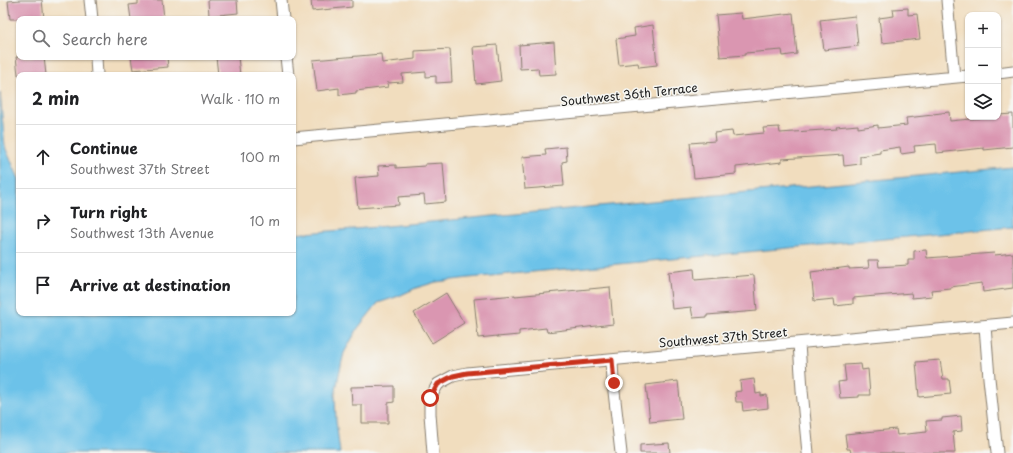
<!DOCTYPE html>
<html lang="en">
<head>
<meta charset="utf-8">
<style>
	:root { --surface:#fff; --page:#f6f6f6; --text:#202124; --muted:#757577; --line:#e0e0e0 }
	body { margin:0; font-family:"Playpen Sans",sans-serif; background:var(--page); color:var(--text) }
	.controls { position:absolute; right:12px; top:12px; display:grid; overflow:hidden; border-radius:8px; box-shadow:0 1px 3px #0004 }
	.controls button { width:36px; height:36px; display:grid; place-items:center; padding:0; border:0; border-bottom:1px solid var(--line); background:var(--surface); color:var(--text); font:20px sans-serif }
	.stop { position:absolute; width:12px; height:12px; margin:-9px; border:3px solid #c8321e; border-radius:50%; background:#fff }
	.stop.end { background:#c8321e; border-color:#fff; box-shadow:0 1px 4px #0008 }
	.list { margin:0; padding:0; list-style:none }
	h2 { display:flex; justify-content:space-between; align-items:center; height:52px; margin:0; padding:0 16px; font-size:17px }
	h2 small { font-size:13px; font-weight:400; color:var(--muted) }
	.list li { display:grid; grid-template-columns:26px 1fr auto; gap:12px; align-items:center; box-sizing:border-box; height:64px; padding:0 16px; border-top:1px solid var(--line) }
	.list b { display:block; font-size:15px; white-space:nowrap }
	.list p { margin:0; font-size:13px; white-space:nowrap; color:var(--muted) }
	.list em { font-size:13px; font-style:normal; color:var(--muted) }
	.icon { flex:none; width:22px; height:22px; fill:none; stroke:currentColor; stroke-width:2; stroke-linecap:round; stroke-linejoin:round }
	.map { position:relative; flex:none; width:1013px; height:453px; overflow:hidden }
	.search { position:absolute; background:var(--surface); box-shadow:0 1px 3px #0004; left:16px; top:16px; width:280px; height:44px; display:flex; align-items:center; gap:10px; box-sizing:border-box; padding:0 14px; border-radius:8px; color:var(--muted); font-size:15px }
	.panel { position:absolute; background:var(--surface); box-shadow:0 1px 3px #0004; left:16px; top:72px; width:280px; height:244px; border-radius:8px }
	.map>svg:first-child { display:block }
	.water { fill:#6cc2e9; stroke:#446f82 }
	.building { fill:#da96b1 }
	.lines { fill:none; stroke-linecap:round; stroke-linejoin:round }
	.minor-casing { stroke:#867c6d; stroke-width:13 }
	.minor { stroke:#fff; stroke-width:11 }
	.route { stroke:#c8321e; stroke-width:5 }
	.labels { text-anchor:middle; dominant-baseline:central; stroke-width:3; stroke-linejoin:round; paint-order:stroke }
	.street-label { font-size:12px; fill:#1c1c1c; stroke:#f6f6f2 }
</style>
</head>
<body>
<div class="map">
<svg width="1013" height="453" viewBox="0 0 1013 453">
	<rect width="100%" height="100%" fill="#f6f6f2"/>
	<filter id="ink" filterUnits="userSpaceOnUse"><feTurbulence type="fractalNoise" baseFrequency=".025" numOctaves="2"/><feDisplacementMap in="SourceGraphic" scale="8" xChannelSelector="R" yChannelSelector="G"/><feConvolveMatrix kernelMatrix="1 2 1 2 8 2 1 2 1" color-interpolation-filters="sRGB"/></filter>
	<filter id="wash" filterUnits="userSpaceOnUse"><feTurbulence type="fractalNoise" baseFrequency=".012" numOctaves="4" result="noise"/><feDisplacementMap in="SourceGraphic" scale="16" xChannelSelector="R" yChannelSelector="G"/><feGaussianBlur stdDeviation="0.9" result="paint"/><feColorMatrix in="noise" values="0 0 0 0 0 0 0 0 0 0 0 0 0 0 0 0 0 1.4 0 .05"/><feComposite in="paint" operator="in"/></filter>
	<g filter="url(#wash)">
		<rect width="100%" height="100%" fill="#f1ddbe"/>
		<path class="water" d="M0,92l5,55 14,32v134h274v-79l73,-6 647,-61v60l-544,51 -33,4 -20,6 -17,8 -21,7 -20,25 -14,25 -5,21 -4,22 1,24 4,33h-340z"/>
		<g id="blocks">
			<path class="building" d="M21,0h21l2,19h-34l-2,-18z
				M138,0h24l2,18 -11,1h-22l-2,-14 9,-1z
				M208,0h29l1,13 -29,3z
				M311,0h41v7l-40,4z
				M908,8v7l9,-1 3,25 -38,4 -3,-25 15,-2 -1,-7z
				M741,13l1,6 51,-6 4,41 -14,2 -1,-6 -37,3v2l-25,2 -4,-42z
				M855,16l3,30 -34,4 -4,-30z
				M653,25l4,40 -18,2 -1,-4 -19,2 -3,-26 19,-3 -1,-8z
				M554,42l2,32 -17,1 -1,-7 -18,1 -1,-24z
				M497,45l4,36 -25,3 -3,-37z
				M450,49l2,33 -16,1v-7l-10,1v-5l-24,2 1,8 -16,1 1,4 -32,4v2l-17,2v-7l-22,3 -4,-31 68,-6 1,9 33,-4v-8z
				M16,57h28l2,18h-28z
				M131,57h36l1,10 -35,3z
				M216,57h22l2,18h-22z
				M949,112l1,9 30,-3v-1h18v-2l15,-1v33l-29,3v-2l-47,5 -1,-9 -22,2 1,6 -14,2 -1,-7 -20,3v3l-20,3v8l-16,2 -1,-11 -61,4v3l-46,5v7l-42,4 -4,-35 25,-2 -1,-8 18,-2 1,5 31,-3 -1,-5 16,-1 1,6 57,-4 -1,-2 22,-2v3l20,-3v3l29,-3 -1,-7 27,-3v-1z
				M566,147l1,14 -5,1 2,24 -39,3 -3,-32 24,-2 -1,-6z
				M443,163l3,39 -21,2 -1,-9 -26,2 1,8 -41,3 -3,-30 24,-2 -1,-10 18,-1v3l29,-2v-2z
				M926,250l1,8 67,-5 1,2 18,-2v35l-30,4 -1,-9 -32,4v1l-19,2 1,6 -20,2 -1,-5 -58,5v6l-18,2 -1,-7 -20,2 -3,-29 38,-5v2l20,-1 -1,-8h10l1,7 29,-2v-5h6v-9z
				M694,269l1,11 59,-5 3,36 -50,4v2l-14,1 -2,-11 -19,2 -4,-37z
				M610,287l3,37 -66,8 -1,-4 -27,3v4l-22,2v-1l-19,2 -4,-39 41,-4v1z
				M446,293l18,30 -32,20 -18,-30z
				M940,360l3,19h6l2,15 -32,3 -3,-35z
				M861,364l1,6 6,-1 2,26h-11v2l-19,1 -2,-16 8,-1 -2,-16z
				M754,379l2,15 5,-1v3l6,-1 1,13 -25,3 -1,-9h-6l-1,-10 6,-1 -1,-10z
				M678,381l4,38 -32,3 -4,-37z
				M394,386v16l-6,1v20h-26v-18h-10l-1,-18z
				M961,416l1,15 -9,1 2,21h-104l-1,-4h-3l-2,-15 51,-5 1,6 30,-3 -1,-11 16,-1v-2z
				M669,443l1,10h-30v-8z"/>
		</g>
	</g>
	<g filter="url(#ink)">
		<use href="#blocks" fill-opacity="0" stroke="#867c6d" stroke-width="1"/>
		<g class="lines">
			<g class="minor-casing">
				<path id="minor" d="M90,0l2,19
					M281,0l2,19
					M947,0l7,77
					M96,57l1,18
					M286,57l2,18
					M998,73l15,-2
					M293,138l675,-62
					M985,326l4,52 8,75
					M799,343l3,47 6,63
					M612,360l1,23 8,70
					M433,453l-3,-39v-16l8,-14 15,-8 14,-3 546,-50"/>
			</g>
			<use href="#minor" class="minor"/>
		</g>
	</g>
	<g class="lines" filter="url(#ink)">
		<path class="route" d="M430,398l8,-14 15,-8 14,-3 145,-13 2,23"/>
	</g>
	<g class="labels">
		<g class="street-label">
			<text transform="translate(629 94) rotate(-6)">Southwest 36th Terrace</text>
			<text transform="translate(723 337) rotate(-5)">Southwest 37th Street</text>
		</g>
	</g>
</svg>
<div class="controls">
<button>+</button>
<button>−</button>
<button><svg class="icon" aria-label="layers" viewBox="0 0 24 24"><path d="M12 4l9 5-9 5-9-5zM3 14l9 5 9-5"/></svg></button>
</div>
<div class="stop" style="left:430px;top:398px"></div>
<div class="stop end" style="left:614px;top:383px"></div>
<div class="search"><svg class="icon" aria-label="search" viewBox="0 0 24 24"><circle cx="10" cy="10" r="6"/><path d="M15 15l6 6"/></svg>Search here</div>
<section class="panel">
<h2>2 min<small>Walk · 110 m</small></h2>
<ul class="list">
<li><svg class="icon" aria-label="ahead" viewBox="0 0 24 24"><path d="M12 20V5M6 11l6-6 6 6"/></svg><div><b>Continue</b><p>Southwest 37th Street</p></div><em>100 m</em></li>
<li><svg class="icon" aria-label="right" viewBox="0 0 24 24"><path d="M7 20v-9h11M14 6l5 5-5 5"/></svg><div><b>Turn right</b><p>Southwest 13th Avenue</p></div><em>10 m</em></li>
<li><svg class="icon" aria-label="arrive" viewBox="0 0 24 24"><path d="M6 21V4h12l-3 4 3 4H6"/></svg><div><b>Arrive at destination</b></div></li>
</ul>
</section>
</div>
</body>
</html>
